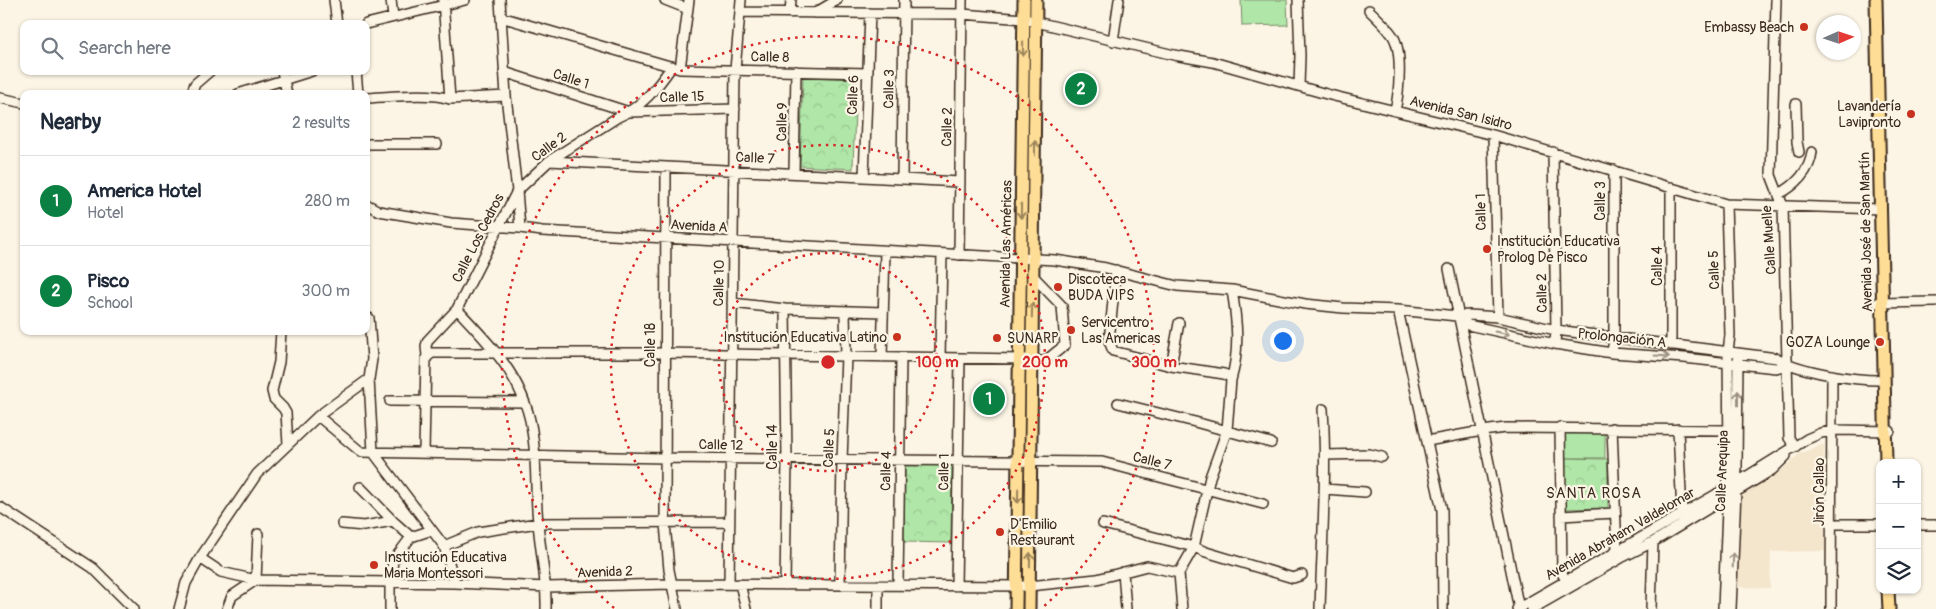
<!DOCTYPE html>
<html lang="en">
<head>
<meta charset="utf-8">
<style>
	:root { --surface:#fff; --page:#f6f6f7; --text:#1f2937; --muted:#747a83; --line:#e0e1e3; --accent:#0b8043 }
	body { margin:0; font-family:Pangolin,sans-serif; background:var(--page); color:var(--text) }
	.controls { position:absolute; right:15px; bottom:15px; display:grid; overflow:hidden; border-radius:10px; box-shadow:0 1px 4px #0004 }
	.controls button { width:45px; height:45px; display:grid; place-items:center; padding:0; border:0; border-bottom:1px solid var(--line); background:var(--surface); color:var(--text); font:25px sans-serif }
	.compass { position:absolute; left:1816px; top:15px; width:45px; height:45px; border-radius:50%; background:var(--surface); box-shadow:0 1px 4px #0004; rotate:87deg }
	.you { position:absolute; left:1282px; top:340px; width:18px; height:18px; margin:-12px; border:4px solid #fff; border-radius:50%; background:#1a73e8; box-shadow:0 0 0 8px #1a73e833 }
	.badge { display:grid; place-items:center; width:32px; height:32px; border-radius:50%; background:var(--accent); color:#fff; font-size:16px; font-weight:700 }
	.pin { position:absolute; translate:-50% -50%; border:2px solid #fff; box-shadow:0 1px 5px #0006 }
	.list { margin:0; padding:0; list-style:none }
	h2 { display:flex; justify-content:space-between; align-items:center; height:65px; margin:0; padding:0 20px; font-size:21px }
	h2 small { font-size:16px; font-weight:400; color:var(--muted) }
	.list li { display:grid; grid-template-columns:32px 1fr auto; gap:15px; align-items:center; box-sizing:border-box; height:90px; padding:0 20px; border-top:1px solid var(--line) }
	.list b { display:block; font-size:19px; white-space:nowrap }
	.list p { margin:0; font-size:16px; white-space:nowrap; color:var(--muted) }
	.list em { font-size:16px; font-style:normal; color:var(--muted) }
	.icon { flex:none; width:28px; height:28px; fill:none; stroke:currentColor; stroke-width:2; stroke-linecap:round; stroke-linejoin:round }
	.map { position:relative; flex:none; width:1936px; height:609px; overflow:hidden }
	.search { position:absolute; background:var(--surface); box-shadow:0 1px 4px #0004; left:20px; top:20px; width:350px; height:55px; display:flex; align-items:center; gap:12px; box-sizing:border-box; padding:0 18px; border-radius:10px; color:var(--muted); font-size:19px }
	.panel { position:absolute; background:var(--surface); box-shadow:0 1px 4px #0004; left:20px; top:90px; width:350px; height:245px; border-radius:10px }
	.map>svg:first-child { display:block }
	.built { fill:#f4e6cd }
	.grass { fill:#b0e6a8; stroke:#768863 }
	.park { fill:url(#park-crowns); stroke:#768863 }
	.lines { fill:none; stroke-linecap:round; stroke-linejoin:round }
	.minor-casing { stroke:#3b2a1e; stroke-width:12 }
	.major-casing { stroke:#3b2a1e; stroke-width:15 }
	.minor { stroke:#fcf5e5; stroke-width:9 }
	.major { stroke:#fedd96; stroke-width:11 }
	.oneway { stroke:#9c845a }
	.oneway2 { stroke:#9c9082 }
	.ring { fill:none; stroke:#d62828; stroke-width:2.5; stroke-dasharray:2.5 5 }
	.poi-dot { fill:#c8321e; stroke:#fcf5e5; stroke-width:2 }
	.labels { text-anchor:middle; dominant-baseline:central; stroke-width:4.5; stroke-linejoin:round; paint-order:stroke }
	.poi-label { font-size:14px; fill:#3b2a1e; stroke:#fcf5e5; text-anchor:start }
	.street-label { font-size:14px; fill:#3b2a1e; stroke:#fcf5e5 }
	.neighbourhood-label { font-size:15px; letter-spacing:1px; fill:#3b2a1e; stroke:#fcf5e5 }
	.centre { fill:#d62828; stroke:#fcf5e5; stroke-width:2.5 }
	.ring-label { font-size:15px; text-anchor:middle; font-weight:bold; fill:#d62828; stroke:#fcf5e5; stroke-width:4.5; stroke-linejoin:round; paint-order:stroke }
</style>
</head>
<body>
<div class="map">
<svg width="1936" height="609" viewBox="0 0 1936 609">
	<defs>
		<pattern id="park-crowns" width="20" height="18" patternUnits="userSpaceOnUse" patternTransform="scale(1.25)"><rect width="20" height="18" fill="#b0e6a8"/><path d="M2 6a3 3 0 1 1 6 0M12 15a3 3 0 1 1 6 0" fill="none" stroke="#98c590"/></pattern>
	</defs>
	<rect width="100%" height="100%" fill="#fcf5e5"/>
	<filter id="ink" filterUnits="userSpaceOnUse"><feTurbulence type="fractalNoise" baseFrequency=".02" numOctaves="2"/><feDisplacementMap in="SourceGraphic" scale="10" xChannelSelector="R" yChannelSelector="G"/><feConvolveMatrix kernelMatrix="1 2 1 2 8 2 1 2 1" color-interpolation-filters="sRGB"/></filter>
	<g filter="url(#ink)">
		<path class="built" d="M1824,444l1,107 -54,1 -1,36 -35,-1 2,-90 40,-23 22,-20z"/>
		<path class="grass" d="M1241,0h46l1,25 -46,1z
			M1565,433h40v25h-40z"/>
		<path class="park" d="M803,77l53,2 -3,90 -53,-3z
			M1565,458l43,1v49l-43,1z
			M952,465l-1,78 -47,-1 1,-76z"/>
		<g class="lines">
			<g class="minor-casing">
				<path id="minor" d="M334,0l3,24
					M391,0l2,17
					M443,0l7,99
					M665,0l23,9
					M1298,0l2,56 -1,30
					M1776,0l-5,175 12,31 6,232 6,9
					M1369,10c8,8 18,17 24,26 10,16 6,57 2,75
					M740,12l222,2 62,5 150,36 39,7 117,33 163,40 233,69 155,5
					M790,13l1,-13
					M815,13l22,-13
					M501,17l179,52 188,4
					M366,24l99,-24
					M1113,41l6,-41
					M680,69l9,-69
					M282,71l5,23
					M356,71l2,23
					M504,72l125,40 106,-3
					M191,94l4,-10 15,-13
					M238,94l74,-23
					M0,98l24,5
					M366,98c23,-1 63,-6 84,1l56,-3
					M1796,104l1,38 2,10
					M1493,135l5,182
					M366,144h71
					M1553,152l3,178 -1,14
					M549,161l411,21
					M666,167l-1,356 4,47 8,39
					M794,173l2,-102
					M864,177l6,-164
					M902,179l2,-179
					M1671,187v158
					M1779,194c16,-8 31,-23 33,-42
					M366,204l13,7 72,12 69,5 22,3 513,29 51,8 71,18 55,4 73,14 38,4 55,2 59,6 12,-1 29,2 58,13 221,28c22,14 81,23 107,22
					M520,228l-3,-37 32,-30 69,-44c24,-10 39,-29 54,-51
					M959,255l3,-255
					M1449,269l70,340
					M1116,270l-7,71 4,10 58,15 53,8 5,2 2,4 -4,50 -17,47 -16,70 -15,26 3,36
					M732,303l53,6 98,3
					M1877,303l59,-1
					M457,309c36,39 70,72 76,129 4,27 2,56 5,84 2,29 9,57 8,87
					M1398,310l44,200 1,99
					M1457,316l11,9 87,19 57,9 72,5 92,10 12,-3
					M369,318l3,41 -3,20 -51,37 43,36 304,6 437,4 161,42
					M281,331l-2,31 -7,29 2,8 9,9 3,5 2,31
					M1612,353l2,-15v-168
					M427,356l-1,-10 2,-6 29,-31 60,-118 -11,-95 -6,-96
					M882,357l3,-106
					M940,358l2,-104
					M1171,366l8,-43
					M369,379l4,73 71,94 11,37
					M1231,380c9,-30 6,-59 1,-90
					M390,401l134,1
					M1118,403l77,19 76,21
					M1560,427l2,146 4,8
					M1612,428l5,123 2,4
					M1678,429l4,85
					M1427,441l55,-10 24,-3 222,2
					M424,452l2,-94 6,-5h232l356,6h12l12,3 21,-17 -3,-39 -29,-30
					M1326,455l43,-1 13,3
					M360,487l33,34 18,16
					M1325,489l40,3
					M0,507l93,61 41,41
					M1561,516l54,-3
					M342,524l22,2 29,-5
					M1103,524l91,23 12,5 87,26 9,-3
					M1833,524h47
					M1917,525h19
					M444,546l34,-14 60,-9 191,-1
					M200,558l21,14 35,8 199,3 92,4 124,-3 358,2 68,-7 50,-13 32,7
					M1123,572l3,37
					M729,584l6,-514 6,-70
					M740,584l6,25
					M785,585l2,-126 -2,-150
					M840,585l2,-125 4,-104 -1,-44
					M898,585l3,-228
					M956,586l4,-228
					M179,609l7,-26 14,-25 57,-84 61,-58
					M227,609l5,-13 24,-16 2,-46
					M390,609v-27l3,-21 18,-24 21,-7
					M878,609v-24
					M1320,609c2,-67 7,-133 3,-200
					M1517,609l219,-126 71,-44 14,-6 16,-3 53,1
					M1532,609l89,-51 32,-16 119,-72 14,-14
					M1651,609l2,-67
					M1723,609l6,-150 -1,-107 2,-17 -4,-131
					M1731,609l6,-142 1,-108
					M1831,609l1,-234"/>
			</g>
			<g class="major-casing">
				<path id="major" d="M1876,0l10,463
					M1888,590l1,19
					M1016,609l8,-609
					M1029,609l7,-609"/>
			</g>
			<use href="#minor" class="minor"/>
			<use href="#major" class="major"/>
		</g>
		<defs><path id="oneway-shaft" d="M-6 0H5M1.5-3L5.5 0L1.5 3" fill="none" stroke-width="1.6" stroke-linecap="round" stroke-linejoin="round" transform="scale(1.25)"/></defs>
		<g class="oneway">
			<use href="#oneway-shaft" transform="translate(1023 49) rotate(91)"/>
			<use href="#oneway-shaft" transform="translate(1035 148) rotate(-90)"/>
			<use href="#oneway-shaft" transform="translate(1021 211) rotate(91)"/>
			<use href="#oneway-shaft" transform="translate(1032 310) rotate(-89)"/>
			<use href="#oneway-shaft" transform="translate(1018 496) rotate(91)"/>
			<use href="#oneway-shaft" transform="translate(1030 560) rotate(-89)"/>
		</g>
		<g class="oneway2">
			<use href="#oneway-shaft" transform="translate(1502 333) rotate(11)"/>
			<use href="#oneway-shaft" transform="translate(1662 356) rotate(4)"/>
			<use href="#oneway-shaft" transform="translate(1738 398) rotate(-90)"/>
			<use href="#oneway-shaft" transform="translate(1733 560) rotate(-88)"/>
		</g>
	</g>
	<g class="ring">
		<circle cx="828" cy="362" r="109"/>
		<circle cx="828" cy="362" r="217"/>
		<path d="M614 608A326 326 0 1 1 1042 608"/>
	</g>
	<g class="poi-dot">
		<circle cx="1804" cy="27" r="5"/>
		<circle cx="1911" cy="114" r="5"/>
		<circle cx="1487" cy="249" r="5"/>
		<circle cx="1058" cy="287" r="5"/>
		<circle cx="1071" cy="330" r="5"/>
		<circle cx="897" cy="337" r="5"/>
		<circle cx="997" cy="338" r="5"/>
		<circle cx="1880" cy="342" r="5"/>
		<circle cx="1000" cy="532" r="5"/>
		<circle cx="374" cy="565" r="5"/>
	</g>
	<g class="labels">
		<g class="poi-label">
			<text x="1794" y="27" text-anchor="end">Embassy Beach</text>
			<text x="1901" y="106" text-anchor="end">Lavandería<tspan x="1901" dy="16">Lavipronto</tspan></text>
			<text x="1497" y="241">Institución Educativa<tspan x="1497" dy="16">Prolog De Pisco</tspan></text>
			<text x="1068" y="279">Discoteca<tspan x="1068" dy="16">BUDA VIPS</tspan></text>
			<text x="1081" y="322">Servicentro<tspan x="1081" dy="16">Las Americas</tspan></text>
			<text x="887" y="337" text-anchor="end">Institución Educativa Latino</text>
			<text x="1007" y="338">SUNARP</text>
			<text x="1870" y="342" text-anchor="end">GOZA Lounge</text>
			<text x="1010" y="524">D'Emilio<tspan x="1010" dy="16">Restaurant</tspan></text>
			<text x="384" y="557">Institución Educativa<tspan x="384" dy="16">Maria Montessori</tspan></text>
		</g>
		<g class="street-label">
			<text transform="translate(770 57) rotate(1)">Calle 8</text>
			<text transform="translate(571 79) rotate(18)">Calle 1</text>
			<text transform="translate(889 89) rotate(-89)">Calle 3</text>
			<text transform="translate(853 95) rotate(-88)">Calle 6</text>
			<text transform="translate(682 97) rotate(-2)">Calle 15</text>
			<text transform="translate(1461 113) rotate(14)">Avenida San Isidro</text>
			<text transform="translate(782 122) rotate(-89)">Calle 9</text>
			<text transform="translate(947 127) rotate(-89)">Calle 2</text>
			<text transform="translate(549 147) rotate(-36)">Calle 2</text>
			<text transform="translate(755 158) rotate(3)">Calle 7</text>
			<text transform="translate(1600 201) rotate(-90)">Calle 3</text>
			<text transform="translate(1481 212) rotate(-91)">Calle 1</text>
			<text transform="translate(699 226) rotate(3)">Avenida A</text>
			<text transform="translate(1866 232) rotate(-91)">Avenida José de San Martín</text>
			<text transform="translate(478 238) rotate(-63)">Calle Los Cedros</text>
			<text transform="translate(1769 240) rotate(-94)">Calle Muelle</text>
			<text transform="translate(1006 244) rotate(-89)">Avenida Las Américas</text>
			<text transform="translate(1657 266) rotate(-90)">Calle 4</text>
			<text transform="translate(1714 270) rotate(-92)">Calle 5</text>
			<text transform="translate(719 283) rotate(-89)">Calle 10</text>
			<text transform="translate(1542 293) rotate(-91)">Calle 2</text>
			<text transform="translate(1622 338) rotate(6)">Prolongación A</text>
			<text transform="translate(650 345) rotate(-90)">Calle 18</text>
			<text transform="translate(721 445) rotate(1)">Calle 12</text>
			<text transform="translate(772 447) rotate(-90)">Calle 14</text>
			<text transform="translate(829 448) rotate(-88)">Calle 5</text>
			<text transform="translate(1152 461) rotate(14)">Calle 7</text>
			<text transform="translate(886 471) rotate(-89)">Calle 4</text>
			<text transform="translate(1722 471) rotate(-88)">Calle Arequipa</text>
			<text transform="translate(944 472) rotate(-89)">Calle 1</text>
			<text transform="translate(1819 492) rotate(-90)">Jirón Callao</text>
			<text transform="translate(1620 534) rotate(-30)">Avenida Abraham Valdelomar</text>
			<text transform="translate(605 572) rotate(-2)">Avenida 2</text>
		</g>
		<g class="neighbourhood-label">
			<text x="1594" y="493">SANTA ROSA</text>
		</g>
	</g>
	<circle cx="828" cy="362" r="8" class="centre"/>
	<g class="ring-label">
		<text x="937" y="367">100 m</text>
		<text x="1045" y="367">200 m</text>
		<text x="1154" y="367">300 m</text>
	</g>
</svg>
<div class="controls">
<button>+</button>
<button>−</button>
<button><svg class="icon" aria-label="layers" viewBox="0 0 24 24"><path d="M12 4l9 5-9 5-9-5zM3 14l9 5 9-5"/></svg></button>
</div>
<svg class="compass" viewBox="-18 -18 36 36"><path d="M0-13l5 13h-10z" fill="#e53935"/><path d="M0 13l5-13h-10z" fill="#747a83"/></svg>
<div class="you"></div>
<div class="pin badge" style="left:989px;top:399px">1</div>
<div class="pin badge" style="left:1081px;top:89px">2</div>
<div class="search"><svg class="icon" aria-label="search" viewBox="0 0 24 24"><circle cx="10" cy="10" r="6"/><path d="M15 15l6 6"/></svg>Search here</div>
<section class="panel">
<h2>Nearby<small>2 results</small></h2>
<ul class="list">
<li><span class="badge">1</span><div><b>America Hotel</b><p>Hotel</p></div><em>280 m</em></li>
<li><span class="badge">2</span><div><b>Pisco</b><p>School</p></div><em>300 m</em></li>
</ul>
</section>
</div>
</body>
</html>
